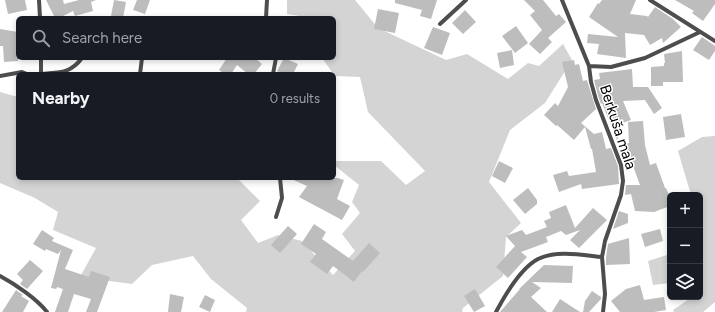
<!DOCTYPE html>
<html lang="en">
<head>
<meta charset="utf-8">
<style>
	:root { --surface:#171b24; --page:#242831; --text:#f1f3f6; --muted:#9ea1a6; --line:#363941 }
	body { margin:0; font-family:Figtree,sans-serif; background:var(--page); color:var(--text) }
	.controls { position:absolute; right:12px; bottom:12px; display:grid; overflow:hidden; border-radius:6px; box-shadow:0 2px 6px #0003 }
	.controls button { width:36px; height:36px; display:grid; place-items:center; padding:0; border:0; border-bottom:1px solid var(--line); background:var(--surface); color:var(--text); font:20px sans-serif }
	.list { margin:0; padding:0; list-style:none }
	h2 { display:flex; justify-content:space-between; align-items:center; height:52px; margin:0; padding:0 16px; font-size:17px }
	h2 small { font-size:13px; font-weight:400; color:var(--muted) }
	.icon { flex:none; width:22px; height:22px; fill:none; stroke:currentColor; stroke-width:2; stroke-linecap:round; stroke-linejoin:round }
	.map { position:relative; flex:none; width:715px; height:312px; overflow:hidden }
	.search { position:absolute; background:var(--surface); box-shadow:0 2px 6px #0003; left:16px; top:16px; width:320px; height:44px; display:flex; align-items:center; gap:10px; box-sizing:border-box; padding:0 14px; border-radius:6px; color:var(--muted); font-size:15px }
	.panel { position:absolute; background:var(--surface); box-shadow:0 2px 6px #0003; left:16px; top:72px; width:320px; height:108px; border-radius:6px }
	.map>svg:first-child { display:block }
	.green { fill:#d4d4d4 }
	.building { fill:#bdbdbd }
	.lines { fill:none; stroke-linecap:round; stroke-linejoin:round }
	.street { stroke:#4d4d4d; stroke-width:4 }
	.labels { text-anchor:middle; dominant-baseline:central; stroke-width:3; stroke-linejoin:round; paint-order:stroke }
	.street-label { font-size:15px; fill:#000; stroke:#fff }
</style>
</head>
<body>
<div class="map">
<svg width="715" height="312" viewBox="0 0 715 312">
	<rect width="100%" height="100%" fill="#fff"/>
	<path class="green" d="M287,0h68l23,28 68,32 21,-6 41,25 20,-16 11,3 24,-22 9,16 -27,43 -35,27 -21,52 32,41 -15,14 -3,39 -40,32 -1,4h-216l1,-4 -36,-29 -18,-23 -41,9 -20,19 -52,-7 16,-29 -43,-18 5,-18 -23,-14 -35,-15v-91l18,5v81h210l10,1 22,22 -19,19 17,23 20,-8 24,6 31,34 22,-24 -13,-17 18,-21 -8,-11 7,-17 -25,-20v-4h47l25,24 19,-14 -57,-59 -8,-35 -25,-1 -13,-18h12v-40h-21l-26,-4z
		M715,136v166l-12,10h-29l-1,-2 19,-13h8l1,-6 -1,-96h-9l-13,-44 24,-14z
		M670,254v29l-17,2 -5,-24z"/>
	<path class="building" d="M5,0h20l2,10 -19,4z
		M46,0h17l1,4 15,-4h17l-5,2 2,9 -18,5 -2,-5 -14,7h-4z
		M114,0l12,2 -3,16 -12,-2z
		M137,0h13l-5,14 -12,-4z
		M395,0h42l-6,19 -11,-3 2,-6 -27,-7z
		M524,0h19l13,16 3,-2 7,8 -18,16 4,4 -12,12 -11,-10 13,-14 -12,-15 5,-4z
		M602,0h34l-6,14 17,2 1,1 7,-10 18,12 8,8 -18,16 -1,-5 -12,7 -6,-10 -19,-2 1,25 -29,-4 2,-10 -12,-1 1,-9 30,3 -29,-20 9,-14 1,1z
		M675,0h40v4l-12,17 -11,-8 2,-2z
		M378,9l21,4 -4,20 -21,-4z
		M465,10l11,12 -13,12 -11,-11z
		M516,26l12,17 -13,10 -13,-17z
		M433,27l17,6 -8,22 -18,-7z
		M0,29l18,3v29l-14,1 -1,-16h-3z
		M702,37l13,9v5l-6,9 -16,-10z
		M512,50l2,15 -14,3 -3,-15z
		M682,51l1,31h-20v4h-12v-19l13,-1v-3h1l-1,-9z
		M227,58h28l7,6 -8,10h-6l-11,-9 -6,9h-6l-6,-4z
		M284,58l14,6 -5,10h-10l-6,-3z
		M574,60l1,5 4,-1 4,17 4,-1 9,29 -15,14 13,11 8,-2 4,17 5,-1 7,18 1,18 -37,5 -1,-5 -22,8 -6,-17 14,-4 2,5 27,-4 -4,-23h-1l-6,-22 -11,13 -17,-15 -1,1 -12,-11 11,-12 3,3 10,-19 -6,-25z
		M632,69l1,18h15l14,21 -8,6 -9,-14 -22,1 8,19 -14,5 1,14 -1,1 -15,-37 -1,1 -2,-5 -5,-19 6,-1 -1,-6z
		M681,114l4,23 -19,3 -3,-23z
		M643,121l2,24 5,20 6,-2 9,25h1l4,9v9l-16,6 -19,-1 -4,-17 -6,1 1,-10h14l-15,-41 4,-1 -1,-21z
		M499,161l14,7 -8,15 -13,-7z
		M289,178h49l6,2 -7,19 13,7 -8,14 -43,-23 8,-11z
		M528,188l9,12v4l-12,10 -12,-14z
		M566,205l9,23 18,-20 14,12 -28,28 -9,-8 10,-10 -14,5 -5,-4 -15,6 2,5 -27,10 6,5 -19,21 -12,-11 19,-21 -9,-10 16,-6 4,5 21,-8 -3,-6 7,-3 -2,-6z
		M619,211l9,3v9l-15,6z
		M314,224l12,8 -4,7 31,22 16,-18 11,10 -17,19 -1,-1 -8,11 -21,-16 -6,8 -17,-12 6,-8 -15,-10z
		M288,226l9,8 -17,19 -9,-8z
		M660,229l3,12 -18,6 -4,-13z
		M42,230l12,8 -2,3 21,9 -8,19 24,8 2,-6 19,6 -13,35h-11l5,-13 -17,-5 -6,18h-13l8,-23 -6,-2 -1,2 -5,-1 10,-38 -3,4 -12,-5 -1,2 -12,-7z
		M629,238l1,26 -24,1v-8l2,-13z
		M30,260l13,11 -16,18 -7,-5 3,-4 -6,-6z
		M544,265l29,1 -1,17 -40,-1 9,6 -10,9 16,15h-47l20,-23h-1z
		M640,285l4,15 20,-3 2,13 -12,2h-34l-9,-11 15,-12z
		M475,289l10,17 -11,6 -10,-16z
		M16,290l7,5 -2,1 8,5 -6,11h-21z
		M592,291l9,6v2l-12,13h-6l2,-11z
		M170,294l14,3 -3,15h-13z
		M205,295l10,5 -5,12 -11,-5z
		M560,299l20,13h-28z"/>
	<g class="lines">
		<path class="street" d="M39,0l1,18
			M562,0l27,66 2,16 5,18 25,65 2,16 -2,14 -16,46 -3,16 3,37 -2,18
			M650,0l65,41
			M266,18l1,-18
			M440,24l26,-24
			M41,58v16
			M589,66l22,1 34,-9 55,-26
			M41,74c18,-2 29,0 41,-16
			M140,74l2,-16
			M273,74l3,-16
			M0,76l22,-4 5,2
			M276,217l6,-19 -2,-20
			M0,276c15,8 37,23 47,36
			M496,312c9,-17 25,-44 42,-53 19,-9 44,-4 64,-2"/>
	</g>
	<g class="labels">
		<g class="street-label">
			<text transform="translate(618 127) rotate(72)">Berkuša mala</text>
		</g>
	</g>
</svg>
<div class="controls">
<button>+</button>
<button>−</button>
<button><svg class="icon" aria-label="layers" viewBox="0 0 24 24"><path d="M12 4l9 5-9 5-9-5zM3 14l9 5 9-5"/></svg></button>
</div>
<div class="search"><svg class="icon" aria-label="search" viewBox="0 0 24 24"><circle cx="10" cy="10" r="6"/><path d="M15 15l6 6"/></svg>Search here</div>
<section class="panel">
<h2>Nearby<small>0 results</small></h2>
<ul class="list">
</ul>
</section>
</div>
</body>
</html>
